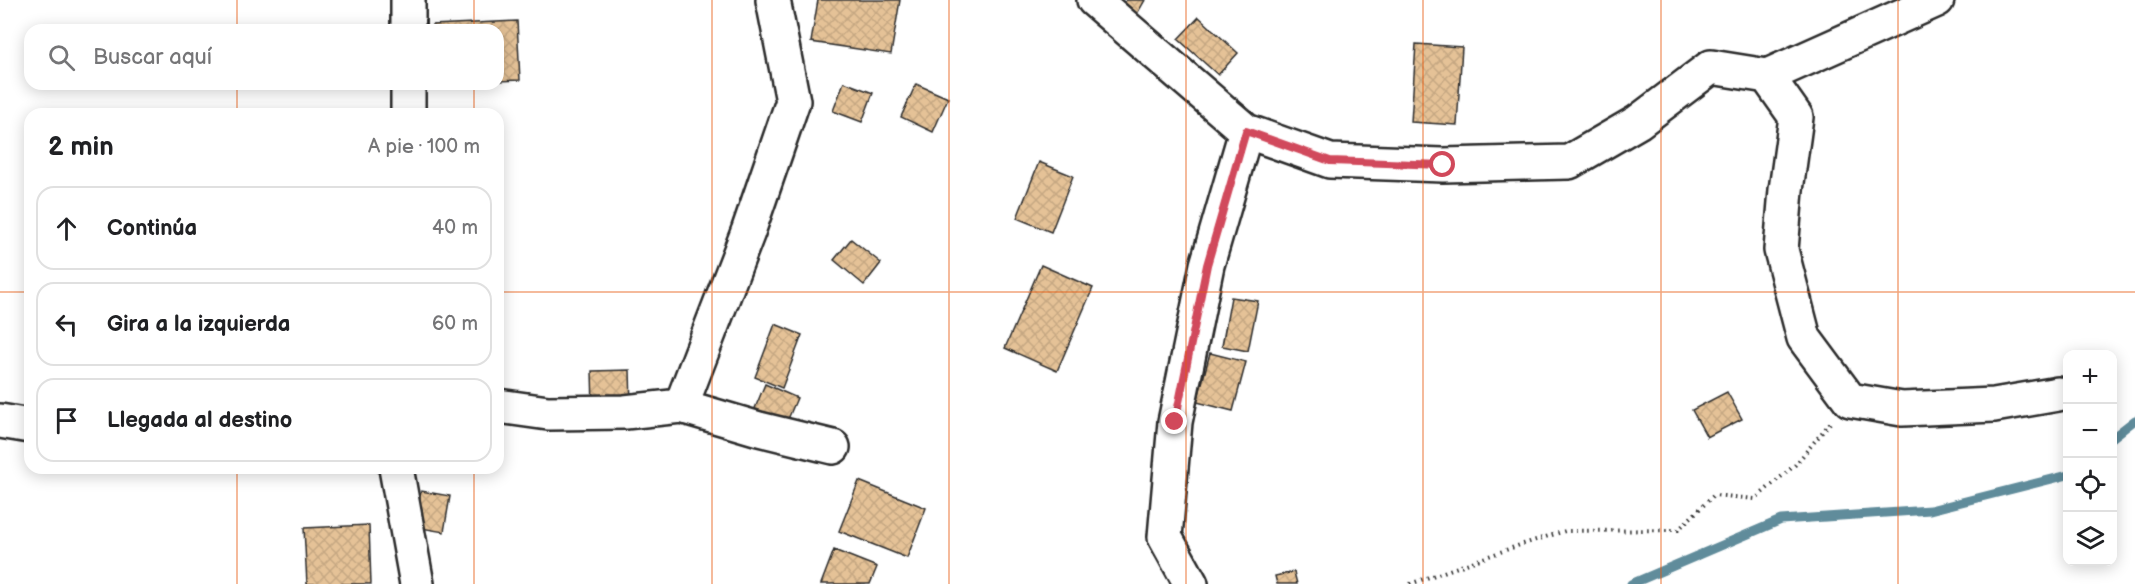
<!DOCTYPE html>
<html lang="es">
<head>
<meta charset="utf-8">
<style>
	:root { --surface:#fff; --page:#f6f6f6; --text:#202124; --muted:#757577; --line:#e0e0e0 }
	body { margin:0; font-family:"Balsamiq Sans",sans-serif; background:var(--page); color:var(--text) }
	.controls { position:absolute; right:18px; bottom:18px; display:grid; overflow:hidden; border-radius:12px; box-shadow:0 3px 15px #0003 }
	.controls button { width:54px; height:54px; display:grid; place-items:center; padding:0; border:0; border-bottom:2px solid var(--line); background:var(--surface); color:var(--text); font:30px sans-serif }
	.stop { position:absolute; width:18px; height:18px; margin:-14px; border:4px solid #d1495b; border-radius:50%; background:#fff }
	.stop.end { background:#d1495b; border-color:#fff; box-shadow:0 2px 6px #0008 }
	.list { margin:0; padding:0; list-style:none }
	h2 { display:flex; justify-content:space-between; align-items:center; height:78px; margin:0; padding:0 24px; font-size:26px }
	h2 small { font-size:20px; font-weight:400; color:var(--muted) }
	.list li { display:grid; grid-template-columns:39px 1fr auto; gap:18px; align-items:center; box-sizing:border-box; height:84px; margin:0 12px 12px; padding:0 12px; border:2px solid var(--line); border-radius:18px }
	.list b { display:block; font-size:22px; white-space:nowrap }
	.list em { font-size:20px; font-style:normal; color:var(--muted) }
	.icon { flex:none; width:33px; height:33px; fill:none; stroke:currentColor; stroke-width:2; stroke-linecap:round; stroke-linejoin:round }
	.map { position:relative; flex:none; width:2135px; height:584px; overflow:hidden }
	.search { position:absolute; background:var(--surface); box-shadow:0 3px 15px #0003; left:24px; top:24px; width:480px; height:66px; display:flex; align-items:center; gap:15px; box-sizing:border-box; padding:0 21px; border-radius:18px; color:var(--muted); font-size:22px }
	.panel { position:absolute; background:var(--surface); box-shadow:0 3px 15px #0003; left:24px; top:108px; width:480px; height:366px; border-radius:18px }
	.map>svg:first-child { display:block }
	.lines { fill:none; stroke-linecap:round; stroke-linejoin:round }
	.stream { stroke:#618c9b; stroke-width:9 }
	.building { fill:url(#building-cross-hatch); stroke:#2b2b2b; stroke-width:1.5 }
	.minor-casing { stroke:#2b2b2b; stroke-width:38 }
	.path { stroke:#2b2b2b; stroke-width:4; stroke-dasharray:1.5 4.5; stroke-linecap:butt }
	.minor { stroke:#fff; stroke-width:33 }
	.route { stroke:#d1495b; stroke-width:8 }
	.grid { fill:none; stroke:#e8590c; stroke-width:1.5; stroke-opacity:0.55 }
</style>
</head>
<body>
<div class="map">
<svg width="2135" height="584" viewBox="0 0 2135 584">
	<defs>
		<pattern id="building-cross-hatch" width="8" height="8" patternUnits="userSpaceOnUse" patternTransform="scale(1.5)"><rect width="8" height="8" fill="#e5c297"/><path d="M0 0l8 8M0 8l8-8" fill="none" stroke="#c5a782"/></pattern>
	</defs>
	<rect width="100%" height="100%" fill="#fff"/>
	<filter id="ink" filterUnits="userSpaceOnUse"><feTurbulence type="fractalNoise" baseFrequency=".0167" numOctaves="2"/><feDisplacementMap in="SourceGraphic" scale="12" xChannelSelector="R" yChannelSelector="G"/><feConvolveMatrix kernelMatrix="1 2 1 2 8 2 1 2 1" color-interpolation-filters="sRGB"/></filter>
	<g filter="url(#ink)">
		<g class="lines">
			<path class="stream" d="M2112,438l23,-18
				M1631,584l150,-64 149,-10 138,-35"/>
		</g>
		<path class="building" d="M818,0h82l-9,54 -80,-12z
			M1126,0h19l-8,14 -14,-8z
			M1199,17l39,36 -20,22 -40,-36z
			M517,21l3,59 -22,1v-51h-65l-1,-5z
			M1416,44l46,3 -5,78 -46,-3z
			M844,82l29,11 -11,29 -29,-11z
			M916,84l32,14 -15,34 -32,-15z
			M1039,162l34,14 -22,56 -34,-14z
			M851,239l30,24 -17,22 -30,-25z
			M1041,265l52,23 -36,83 -52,-23z
			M1231,297l27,4 -10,50 -26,-5z
			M775,324l27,11 -20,53 -27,-11z
			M1210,353l36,9 -13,49 -36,-9z
			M630,370l1,36 -38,1 -1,-36z
			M765,384l32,14 -14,33 -34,-8z
			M1727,392l15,27 -35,18 -15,-27z
			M859,481l67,27 -19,50 -68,-27z
			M421,491l29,5 -6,36 -29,-5z
			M369,525l2,59h-64l-3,-56z
			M834,550l43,17 -7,17h-49z
			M1294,572l3,12h-20l-2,-8z"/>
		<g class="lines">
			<g class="minor-casing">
				<path id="minor" d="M1094,0l152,131 -39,134 -32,157 -10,115 26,47
					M408,30v-30
					M1767,76l29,41 -10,73 -5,60 23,88 46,62 52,9 92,-4 64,-11
					M408,114v-30
					M1246,131l84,30 113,4 126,-3 69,-40 73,-55 56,9 170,-76
					M498,406l50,7 77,-1 56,-6 78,23 74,18
					M681,406l67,-174 45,-131 -20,-101
					M0,421l30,5
					M396,468l21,116"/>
			</g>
			<path class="path" d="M1410,584l110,-39 45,-14 113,-1 36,-35 41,4 40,-34 35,-42"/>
			<use href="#minor" class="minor"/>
		</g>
	</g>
	<g class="lines" filter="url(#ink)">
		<path class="route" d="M1175,422l32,-157 39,-134 84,30 113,4"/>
	</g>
	<path class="grid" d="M237,0v30M474,0v30M712,0v584M949,0v584M1186,0v584M1423,0v584M1661,0v584M1898,0v584M237,84v30M474,84v30M0,292h30M498,292h1637M237,468v116M474,468v116"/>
</svg>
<div class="controls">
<button>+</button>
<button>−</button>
<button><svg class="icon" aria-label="locate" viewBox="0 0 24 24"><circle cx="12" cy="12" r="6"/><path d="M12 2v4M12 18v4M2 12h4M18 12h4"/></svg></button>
<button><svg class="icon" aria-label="layers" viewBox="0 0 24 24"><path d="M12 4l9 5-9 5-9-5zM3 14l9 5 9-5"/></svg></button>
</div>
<div class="stop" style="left:1443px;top:165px"></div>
<div class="stop end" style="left:1175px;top:422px"></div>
<div class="search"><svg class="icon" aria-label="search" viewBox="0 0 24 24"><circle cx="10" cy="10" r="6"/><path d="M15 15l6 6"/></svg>Buscar aquí</div>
<section class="panel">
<h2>2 min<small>A pie · 100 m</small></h2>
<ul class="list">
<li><svg class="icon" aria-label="ahead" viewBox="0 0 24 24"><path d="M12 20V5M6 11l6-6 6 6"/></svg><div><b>Continúa</b></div><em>40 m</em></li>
<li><svg class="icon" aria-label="left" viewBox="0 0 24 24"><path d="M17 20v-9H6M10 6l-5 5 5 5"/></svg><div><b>Gira a la izquierda</b></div><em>60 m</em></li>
<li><svg class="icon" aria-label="arrive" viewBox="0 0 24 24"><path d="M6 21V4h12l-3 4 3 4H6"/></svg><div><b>Llegada al destino</b></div></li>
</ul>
</section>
</div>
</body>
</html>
